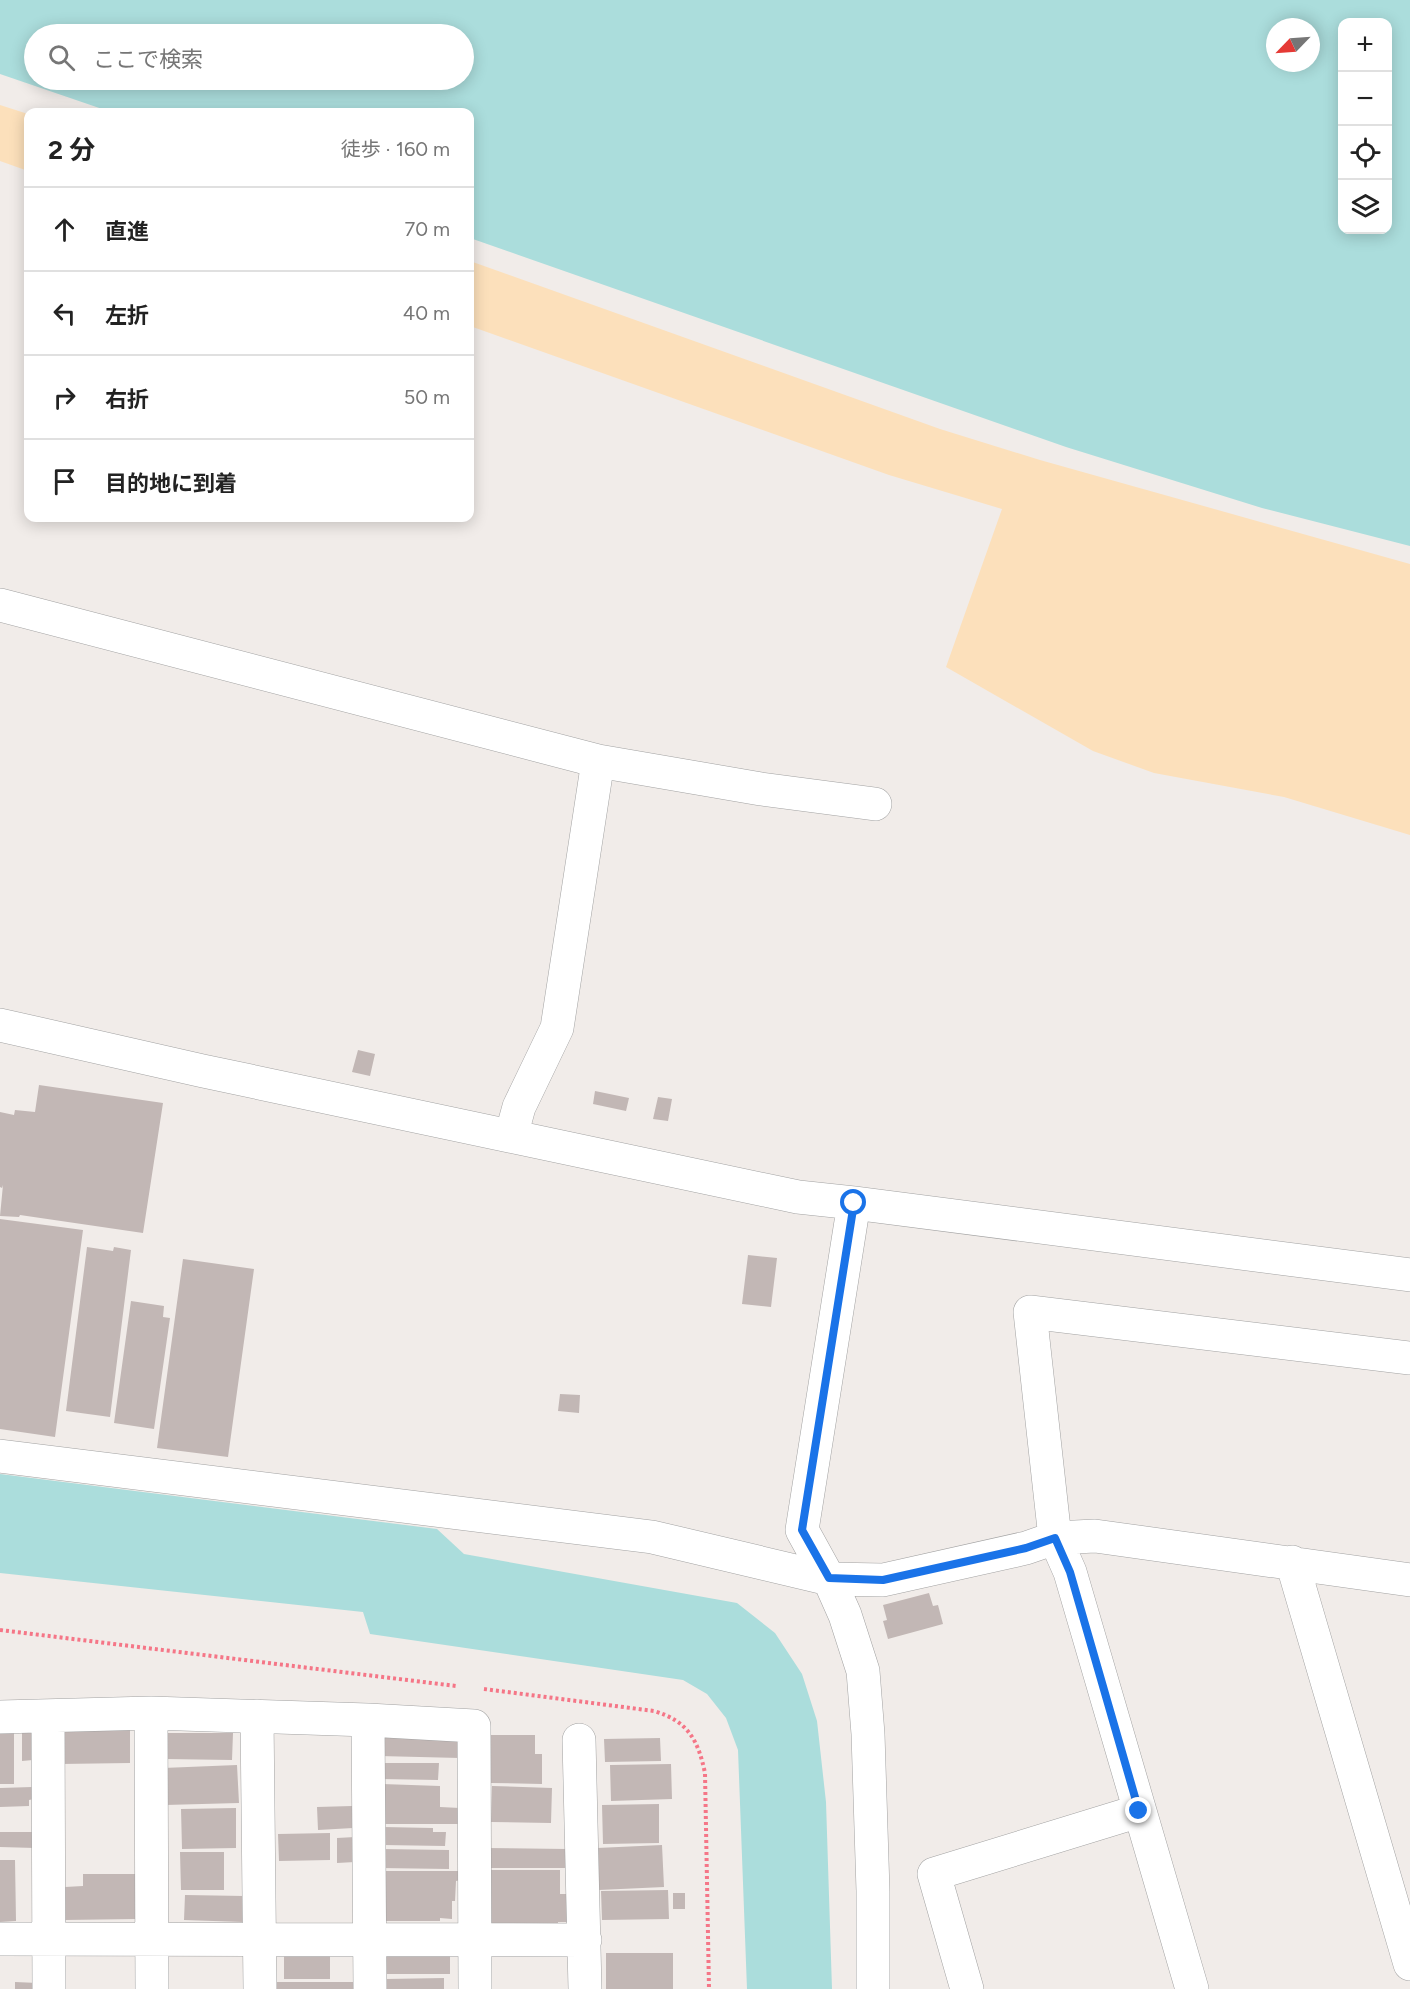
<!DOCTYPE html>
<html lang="ja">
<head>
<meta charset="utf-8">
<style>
	:root { --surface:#fff; --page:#f2f2f2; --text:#222; --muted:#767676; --line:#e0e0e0 }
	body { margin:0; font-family:Figtree,"Noto Sans JP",sans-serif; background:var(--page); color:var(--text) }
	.controls { position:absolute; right:18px; top:18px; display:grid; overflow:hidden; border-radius:12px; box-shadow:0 3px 15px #0003 }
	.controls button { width:54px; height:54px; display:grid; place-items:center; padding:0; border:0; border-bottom:2px solid var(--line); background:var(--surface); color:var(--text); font:30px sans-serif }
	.compass { position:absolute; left:1266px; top:18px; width:54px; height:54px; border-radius:50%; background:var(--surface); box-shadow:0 3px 15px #0003; rotate:245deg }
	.stop { position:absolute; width:18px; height:18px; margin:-14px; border:4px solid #1a73e8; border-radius:50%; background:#fff }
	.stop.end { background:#1a73e8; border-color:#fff; box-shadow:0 2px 6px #0008 }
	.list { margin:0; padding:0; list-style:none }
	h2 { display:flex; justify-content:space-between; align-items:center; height:78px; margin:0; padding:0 24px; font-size:26px }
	h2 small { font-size:20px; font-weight:400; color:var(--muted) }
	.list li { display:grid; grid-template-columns:39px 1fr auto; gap:18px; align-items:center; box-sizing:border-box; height:84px; padding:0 24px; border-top:2px solid var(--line) }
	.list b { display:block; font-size:22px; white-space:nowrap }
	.list em { font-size:20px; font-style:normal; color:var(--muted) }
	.icon { flex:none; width:33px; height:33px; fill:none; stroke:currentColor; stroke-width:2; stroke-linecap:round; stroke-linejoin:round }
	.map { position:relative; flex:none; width:1410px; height:1989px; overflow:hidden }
	.search { position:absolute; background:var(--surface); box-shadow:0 3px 15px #0003; left:24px; top:24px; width:450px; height:66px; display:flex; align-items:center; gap:15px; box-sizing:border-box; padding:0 21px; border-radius:33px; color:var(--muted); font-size:22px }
	.panel { position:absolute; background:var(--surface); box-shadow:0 3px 15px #0003; left:24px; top:108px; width:450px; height:414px; border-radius:12px }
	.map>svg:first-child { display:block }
	.sand { fill:#fce0bb }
	.water { fill:#abdddc; fill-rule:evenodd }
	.building { fill:#c2b7b5 }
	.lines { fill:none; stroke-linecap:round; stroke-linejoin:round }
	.minor-casing { stroke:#a2a2a2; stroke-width:34 }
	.path { stroke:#f57687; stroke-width:4; stroke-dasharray:3 3; stroke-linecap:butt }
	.minor { stroke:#fff; stroke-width:33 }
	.route { stroke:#1a73e8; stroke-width:8 }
</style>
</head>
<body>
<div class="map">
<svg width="1410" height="1989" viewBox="0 0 1410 1989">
	<rect width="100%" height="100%" fill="#f1ece9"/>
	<path class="sand" d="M0,105l28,9v57l-28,-10z
		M470,261l470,168 100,31 370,104v271l-126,-38 -130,-24 -61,-22 -147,-84 56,-158 -113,-34 -419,-149z"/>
	<path class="water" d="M0,0h1410v546l-148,-38 -196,-61 -596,-209v-126h-359l-111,-38zM1342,22h46v208h-46zM1275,27h36v36h-36zM34,34h430v46h-430z
		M0,1474l437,55 27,25 273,49 38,30 27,41 15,47 9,81 6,187h-85l-9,-239 -12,-32 -19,-24 -24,-14 -313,-46 -7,-22 -363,-39z"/>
	<path class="building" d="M358,1050l17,4 -5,22 -18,-4z
		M39,1085l124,18 -20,130 -123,-18 -1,2 -19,-1 3,-31 -1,3 -2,-1v-75l14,3 1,-5 20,2z
		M595,1091l34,7 -3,13 -33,-7z
		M658,1097l14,2 -4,22 -15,-2z
		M0,1219l83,11 -28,207 -55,-8z
		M87,1247l26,4 1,-4 17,3 -21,167 -44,-6z
		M748,1255l29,3 -6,49 -29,-3z
		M183,1259l71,10 -26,188 -71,-9z
		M131,1301l33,5 -1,11 7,1 -16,111 -40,-6z
		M560,1394l20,1 -1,18 -21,-2z
		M929,1593l4,13 5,-1 5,19 -55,15 -5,-18 4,-1 -4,-15z
		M22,1729h11v31l-11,1z
		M59,1730h71v33l-70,1z
		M0,1733h14v51h-14z
		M167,1733h66l-1,27 -66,-1z
		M379,1735l82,2 -1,21 -81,-2z
		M491,1735h44v19h7v30l-51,-1z
		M660,1738l1,23 -56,1 -1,-23z
		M380,1763h59l-1,17 -58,-1z
		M671,1764l1,35 -61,2 -1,-36z
		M237,1765l2,38 -74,2 -2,-37z
		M382,1784l58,2v21l20,1v16h-79z
		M492,1786l60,2 -1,35 -60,-1z
		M32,1787l2,12 -5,1v6l-29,1v-19z
		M659,1804v39l-56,1 -1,-39z
		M352,1806l1,22 -35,2 -1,-23z
		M236,1808v40l-54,1 -1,-40z
		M383,1827l50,1v4h13l-1,14 -62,-1z
		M0,1832h35v16l-35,-1z
		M330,1833v27l-51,1 -1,-27z
		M355,1837v25l-18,1v-25z
		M662,1845l2,42 -65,3 -2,-42z
		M486,1848l81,1v19h-81z
		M381,1849l68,1v19l-69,-1z
		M180,1852h44v38h-43z
		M0,1860h15l1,61 -16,1z
		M487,1870h73v24h7v28h-9v3h-71z
		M384,1871h77v9l-5,1 -1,20h-3v18l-12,-1v3h-56z
		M83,1874h52l1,45 -72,1 1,-33 18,-1z
		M668,1890l1,29 -67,1 -1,-29z
		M673,1893h12v16h-12z
		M185,1895l59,1 -1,26 -59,-2z
		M384,1953l66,1v20h-67z
		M606,1953h67v36h-67z
		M284,1954h46v25h-46z
		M444,1978v11h-57l-1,-10z
		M15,1982l23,1v6h-23z
		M277,1982h79v7h-79z"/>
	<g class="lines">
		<g class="minor-casing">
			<path id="minor" d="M0,605l598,156 163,28 114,15
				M0,1025l203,46 595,126 56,6 556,72
				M511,1136l8,-29 38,-79 41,-267
				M854,1203l-52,327 27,49 16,36 18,56 5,63 5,157v98
				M0,1456l652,81 177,42 54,1 143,-32 29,-10 40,-2 315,44
				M1292,1562l118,402
				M151,1713l1,276
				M48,1716l1,273
				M257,1716l3,273
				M0,1717l151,-4 217,7 106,6 1,263
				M368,1720l2,269
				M579,1740l6,249
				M0,1939l585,1
				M967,1989l-33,-115 205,-63
				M1192,1989l-122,-417 -15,-34 -25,-226 380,46"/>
		</g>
		<path class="path" d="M0,1630l456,56
			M484,1689l170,22c34,10 44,29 51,62l4,216"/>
		<use href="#minor" class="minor"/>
	</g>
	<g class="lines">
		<path class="route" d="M854,1203l-52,327 27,48 54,2 143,-32 29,-10 15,34 69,239"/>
	</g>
</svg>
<div class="controls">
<button>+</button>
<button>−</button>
<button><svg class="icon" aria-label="locate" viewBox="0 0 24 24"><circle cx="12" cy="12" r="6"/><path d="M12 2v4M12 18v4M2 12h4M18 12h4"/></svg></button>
<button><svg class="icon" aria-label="layers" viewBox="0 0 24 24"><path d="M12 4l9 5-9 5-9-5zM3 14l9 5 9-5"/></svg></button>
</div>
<svg class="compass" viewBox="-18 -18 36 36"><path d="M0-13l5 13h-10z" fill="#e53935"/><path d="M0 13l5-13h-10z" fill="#767676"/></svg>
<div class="stop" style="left:854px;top:1203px"></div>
<div class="stop end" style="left:1139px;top:1811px"></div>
<div class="search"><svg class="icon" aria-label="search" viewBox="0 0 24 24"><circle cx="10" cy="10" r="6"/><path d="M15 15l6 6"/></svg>ここで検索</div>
<section class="panel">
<h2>2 分<small>徒歩 · 160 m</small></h2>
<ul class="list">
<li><svg class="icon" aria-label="ahead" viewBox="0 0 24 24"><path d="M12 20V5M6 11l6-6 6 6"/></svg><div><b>直進</b></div><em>70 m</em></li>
<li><svg class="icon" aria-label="left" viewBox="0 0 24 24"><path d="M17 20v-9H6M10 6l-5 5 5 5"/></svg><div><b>左折</b></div><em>40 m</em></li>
<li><svg class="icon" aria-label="right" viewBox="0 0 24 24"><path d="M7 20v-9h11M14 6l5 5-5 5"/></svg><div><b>右折</b></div><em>50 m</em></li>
<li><svg class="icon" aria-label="arrive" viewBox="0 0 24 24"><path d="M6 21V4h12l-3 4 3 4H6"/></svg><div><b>目的地に到着</b></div></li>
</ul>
</section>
</div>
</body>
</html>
